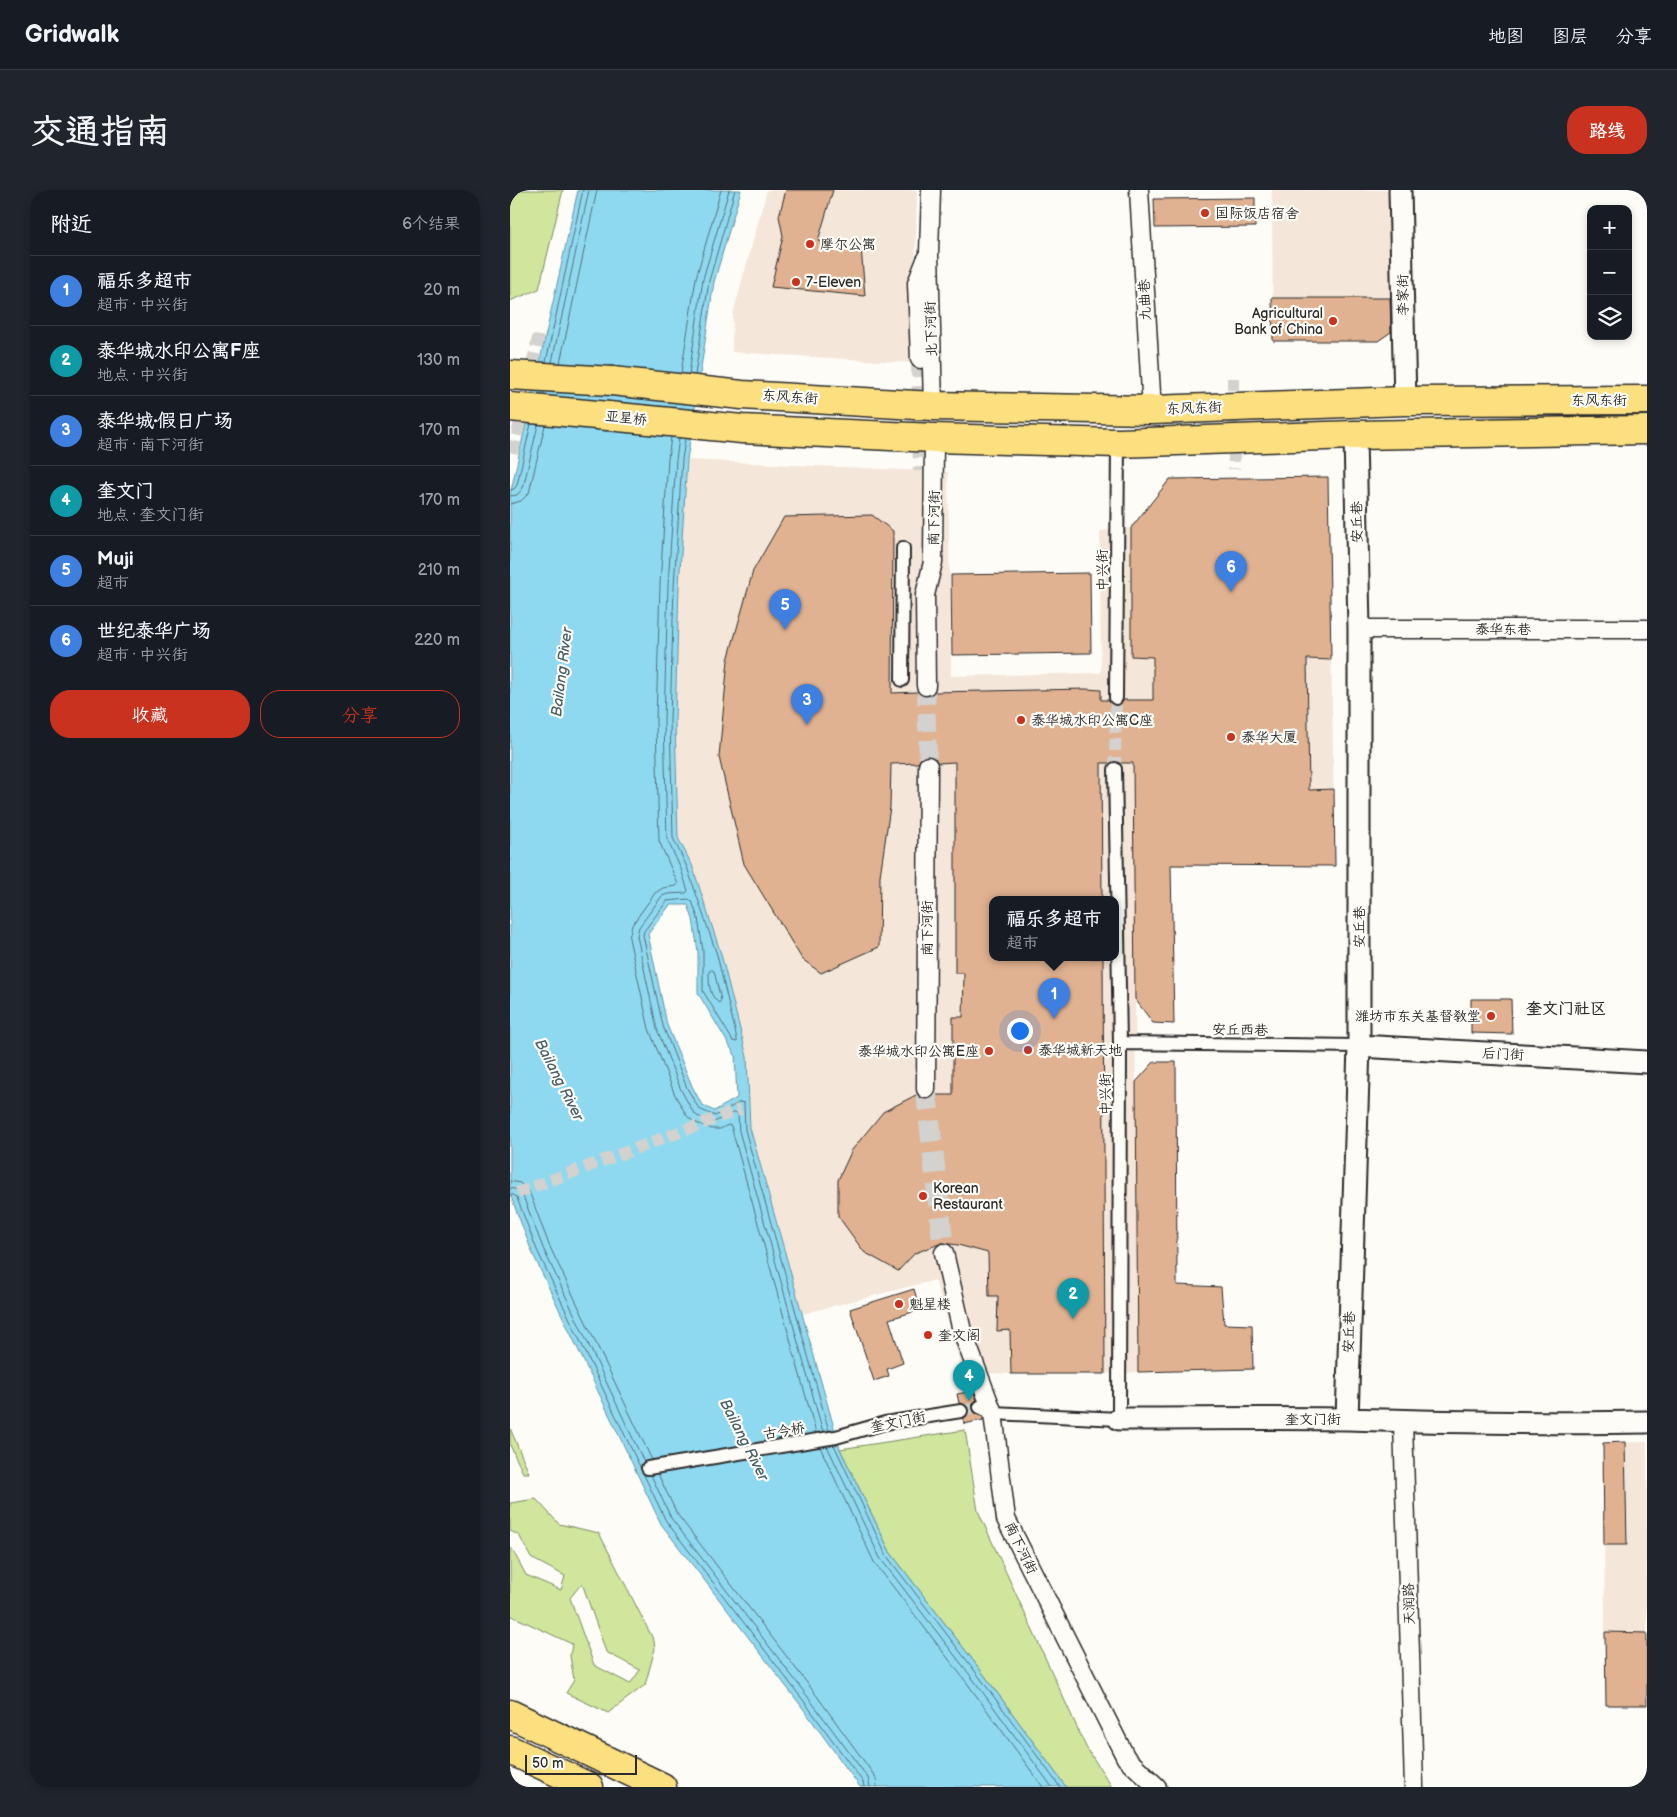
<!DOCTYPE html>
<html lang="zh">
<head>
<meta charset="utf-8">
<style>
	:root { --surface:#171b24; --page:#20242c; --text:#f1f3f6; --muted:#9ea1a6; --line:#363941; --accent:#c8321e }
	body { margin:0; font-family:"Balsamiq Sans","LXGW WenKai TC",sans-serif; background:var(--page); color:var(--text) }
	.controls { position:absolute; right:15px; top:15px; display:grid; overflow:hidden; border-radius:10px; box-shadow:0 2px 8px #0003 }
	.controls button { width:45px; height:45px; display:grid; place-items:center; padding:0; border:0; border-bottom:1px solid var(--line); background:var(--surface); color:var(--text); font:25px sans-serif }
	.scale { position:absolute; left:15px; bottom:12px; width:112px; box-sizing:border-box; padding-left:5px; border:2px solid #2b2b2b; border-top:0; font-size:14px; line-height:18px; white-space:nowrap; color:#2b2b2b; -webkit-text-stroke:4px #fdfcf7; paint-order:stroke }
	.you { position:absolute; left:509px; top:840px; width:18px; height:18px; margin:-12px; border:4px solid #fff; border-radius:50%; background:#1a73e8; box-shadow:0 0 0 8px #1a73e833 }
	.badge { display:grid; place-items:center; width:32px; height:32px; border-radius:50%; background:var(--accent); color:#fff; font-size:16px; font-weight:700 }
	.pin { position:absolute; translate:-50% -41px; filter:drop-shadow(0 1px 2px #0008) }
	.pin::after { content:''; position:absolute; top:26px; width:18px; height:15px; background:inherit; clip-path:polygon(0 0,100% 0,50% 100%) }
	.popup { position:absolute; left:479px; top:706px; width:130px; height:65px; box-sizing:border-box; display:grid; place-content:center; border-radius:10px; background:var(--surface); filter:drop-shadow(0 1px 4px #0005); font-size:16px; white-space:nowrap; color:var(--muted) }
	.popup b { font-size:19px; color:var(--text) }
	.popup::after { content:''; position:absolute; left:50%; top:100%; margin-left:-10px; border:10px solid transparent; border-top-color:var(--surface) }
	.list { margin:0; padding:0; list-style:none }
	h2 { display:flex; justify-content:space-between; align-items:center; height:65px; margin:0; padding:0 20px; font-size:21px }
	h2 small { font-size:16px; font-weight:400; color:var(--muted) }
	.list li { display:grid; grid-template-columns:32px 1fr auto; gap:15px; align-items:center; box-sizing:border-box; height:70px; padding:0 20px; border-top:1px solid var(--line) }
	.list b { display:block; font-size:19px; white-space:nowrap }
	.list p { margin:0; font-size:16px; white-space:nowrap; color:var(--muted) }
	.list em { font-size:16px; font-style:normal; color:var(--muted) }
	.actions { display:flex; gap:10px; padding:15px 20px }
	.actions a { flex:1; padding:11px 0; border:1px solid var(--accent); border-radius:20px; text-align:center; font-size:18px; color:var(--accent) }
	.actions .main { background:var(--accent); color:#fff }
	.icon { flex:none; width:28px; height:28px; fill:none; stroke:currentColor; stroke-width:2; stroke-linecap:round; stroke-linejoin:round }
	.map { position:relative; flex:none; width:1137px; height:1597px; overflow:hidden; border-radius:20px }
	header { display:flex; align-items:center; gap:30px; box-sizing:border-box; height:70px; padding:0 25px; background:var(--surface); border-bottom:1px solid var(--line) }
	header strong { font-size:24px }
	nav { display:flex; gap:28px; margin-inline-start:auto; font-size:18px }
	.intro { display:flex; align-items:center; justify-content:space-between; box-sizing:border-box; height:120px; padding:0 30px }
	h1 { margin:0; font-size:35px }
	.button { padding:12px 22px; border-radius:20px; background:var(--accent); color:#fff; font-size:18px; font-weight:700 }
	main { display:flex; gap:30px; padding:0 30px }
	aside { flex:1; background:var(--surface); border-radius:20px; box-shadow:0 2px 8px #0003 }
	.map>svg:first-child { display:block }
	.built { fill:#f4e6d8; fill-rule:evenodd }
	.green { fill:#cfe69c; stroke:#7d8864; fill-rule:evenodd }
	.water { fill:#8fd9f0; stroke:#6793a1; fill-rule:evenodd }
	.lines { fill:none; stroke-linecap:round; stroke-linejoin:round }
	.shore { stroke:#53717a; stroke-width:1 }
	.building { fill:#e0b291; stroke:#2b2b2b }
	.pedestrian-tunnel { stroke:#d3d2ce; stroke-width:12; stroke-dasharray:12 6; stroke-linecap:butt }
	.minor-tunnel { stroke:#d3d2ce; stroke-width:18; stroke-dasharray:18 9; stroke-linecap:butt }
	.tertiary-tunnel { stroke:#d3d2ce; stroke-width:21; stroke-dasharray:21 11; stroke-linecap:butt }
	.pedestrian-casing { stroke:#2b2b2b; stroke-width:16 }
	.minor-casing { stroke:#2b2b2b; stroke-width:21 }
	.tertiary-casing { stroke:#2b2b2b; stroke-width:25 }
	.primary-casing { stroke:#2b2b2b; stroke-width:31 }
	.pedestrian { stroke:#fdfcf7; stroke-width:12 }
	.minor { stroke:#fdfcf7; stroke-width:18 }
	.tertiary { stroke:#fdfcf7; stroke-width:21 }
	.primary { stroke:#fce080; stroke-width:28 }
	.primary-bridge-casing { stroke:#2b2b2b; stroke-width:31; stroke-linecap:butt }
	.primary-bridge { stroke:#fce080; stroke-width:28 }
	.poi-dot { fill:#c8321e; stroke:#fdfcf7; stroke-width:2 }
	.labels { text-anchor:middle; dominant-baseline:central; stroke-width:4.5; stroke-linejoin:round; paint-order:stroke }
	.poi-label { font-size:14px; fill:#2b2b2b; stroke:#fdfcf7; text-anchor:start }
	.street-label { font-size:14px; fill:#2b2b2b; stroke:#fdfcf7 }
	.water-label { font-size:15px; font-style:italic; fill:#495f66; stroke:#fdfcf7 }
	.quarter-label { font-size:16px; font-weight:bold; fill:#2b2b2b; stroke:#fdfcf7 }
</style>
</head>
<body>
<header>
<strong>Gridwalk</strong>
<nav><a>地图</a><a>图层</a><a>分享</a></nav>
</header>
<div class="intro"><h1>交通指南</h1><a class="button">路线</a></div>
<main>
<aside>
<h2>附近<small>6个结果</small></h2>
<ul class="list">
<li><span class="badge" style="background:#3f7fe0">1</span><div><b>福乐多超市</b><p>超市 · 中兴街</p></div><em>20 m</em></li>
<li><span class="badge" style="background:#0f9aa8">2</span><div><b>泰华城水印公寓F座</b><p>地点 · 中兴街</p></div><em>130 m</em></li>
<li><span class="badge" style="background:#3f7fe0">3</span><div><b>泰华城·假日广场</b><p>超市 · 南下河街</p></div><em>170 m</em></li>
<li><span class="badge" style="background:#0f9aa8">4</span><div><b>奎文门</b><p>地点 · 奎文门街</p></div><em>170 m</em></li>
<li><span class="badge" style="background:#3f7fe0">5</span><div><b>Muji</b><p>超市</p></div><em>210 m</em></li>
<li><span class="badge" style="background:#3f7fe0">6</span><div><b>世纪泰华广场</b><p>超市 · 中兴街</p></div><em>220 m</em></li>
</ul>
<div class="actions"><a class="main">收藏</a><a>分享</a></div>
</aside>
<div class="map">
<svg width="1137" height="1597" viewBox="0 0 1137 1597">
	<rect width="100%" height="100%" fill="#fdfcf7"/>
	<filter id="ink" filterUnits="userSpaceOnUse"><feTurbulence type="fractalNoise" baseFrequency=".02" numOctaves="2"/><feDisplacementMap in="SourceGraphic" scale="10" xChannelSelector="R" yChannelSelector="G"/><feConvolveMatrix kernelMatrix="1 2 1 2 8 2 1 2 1" color-interpolation-filters="sRGB"/></filter>
	<g filter="url(#ink)">
		<path class="built" d="M257,0h150l-4,173 -181,-11 1,-38z
			M762,0h123l1,121 -5,21 -13,9h-105z
			M177,270l261,12 3,204 150,-3 -1,-142 31,-3 39,-49 158,-2 7,389 -201,-2 4,508 -33,2h-94l-48,-2 -28,-92 -133,34 -52,-186 -3,-71 -26,-103 -29,-89 -14,-27 -3,-117 4,-135zM483,710h122v58h-122z
			M1137,1252v263h-41l-3,-262z"/>
		<path class="green" d="M0,0h53l-24,99 -29,12z
			M0,1238l19,45h-6l-13,-28z
			M455,1240l13,81 108,236 26,40h-46l-84,-115 -92,-120 -50,-103z
			M26,1309l23,25 40,9 55,108 1,8 -10,36 -37,28 -42,-20 8,-13 -4,-24 2,-12 -62,-29v-67l2,1 14,26 35,15 4,-14 -34,-18 -12,-23 -9,-4v-28zM72,1393l24,69 34,18 -10,14 -36,-19 -24,-67z"/>
		<path class="water" d="M68,0h163l-27,92 -27,178 -8,126 -4,135 3,117 14,27 29,89 26,103 3,71 90,321 50,103 92,120 84,115h-206l-61,-84 -138,-179 -129,-272 -22,-58v-699zM160,715h18l5,14 5,33v41l37,62 2,43 -23,13 -12,-6 -10,-19 -25,-61 -19,-91z"/>
		<g class="lines">
			<path class="shore" d="M36,172l37,-172
				M42,172l37,-172
				M50,173l37,-173
				M171,183l15,-95 25,-88
				M179,184l14,-95 26,-89
				M185,185l14,-94 26,-91
				M161,247l-3,22 -8,126 -4,136 3,120 19,43 -2,2 -13,2 -8,5 -23,32 -3,13 20,91 26,66 12,21 7,6 18,7h8l8,-4 3,1 85,307
				M169,248l-3,22 -8,125 -4,136 3,118 14,30 7,22 -2,2 -18,1 -6,2 -23,31 -2,9 20,93 24,61 11,20 5,6 17,6 21,-10 3,2 1,17 84,301
				M175,249l-3,21 -8,126 -4,135 3,117 14,29 30,88 20,84v3l-4,-1 -30,-50v-40l-5,-33 -6,-17 -4,-2 -21,2 -23,30 -1,4 20,91 24,62 12,21 16,7 25,-14 4,1 1,27 84,301
				M0,300l4,-1 3,-4 14,-61
				M0,306l7,-1 6,-7 15,-63
				M0,314l11,-3 8,-8 16,-68
				M202,780l2,1 7,29 -2,3c-10,-7 -10,-19 -10,-31z
				M0,991l10,2 9,8 20,54 103,215
				M0,998l8,2 5,6 20,52 101,214
				M0,1005h4l3,3 20,52 104,219
				M324,1255l52,110 92,120 82,112
				M317,1256l53,112 93,121 79,108
				M310,1257l54,115 93,121 76,104
				M133,1283l23,48 137,179 60,82 1,5
				M148,1284l19,40 137,178 55,76 7,10 1,9
				M141,1285l20,43 137,179 60,81 2,9"/>
		</g>
		<path class="building" d="M276,0h47l-15,51 43,6 4,49 -94,-9 12,-51 -4,-20z
			M745,8v29l-100,1 -1,-29z
			M762,108h118l1,34 -13,9h-105z
			M818,287l3,183 -24,-1 2,131 25,-1 1,77 -164,-1 3,159 -21,-1 -18,-24 -2,-236h-13l-5,-2 -5,2h-9l1,137h-109v58h110l2,416h-94l-1,-44 -13,1 1,-35h-9l-1,-43 -30,-8 -16,-2 -27,10 -17,18 -34,-19 -26,-36v-36l14,-30 31,-38 33,-17 10,5 9,-5h18v-78h10l1,-44h-9v-211l-17,1 -4,-6 -6,-2 -6,2 -4,6 -27,1 -1,43 -10,69 -1,71 -58,26 -19,-14 -58,-95 -25,-107 9,-97 25,-89 31,-54 88,-2 21,16 -1,162 26,-1 3,3 6,2 7,-5 152,-3 15,1v10h7l4,5 3,1 5,-1 4,-5h29v-43l-22,-1v-128l39,-49z
			M580,383l1,80 -139,2 -1,-80z
			M961,809h40l1,35 -41,-1z
			M644,872h22l1,223 44,2 3,37 28,1 1,44 -115,3 -2,-290z
			M404,1099l6,21 -31,9 14,44 -16,6 2,7 -15,5 -24,-72z
			M463,1201l4,9 -4,3 -1,5 2,4 9,5v3l-19,4 -1,-5 5,-5 1,-5 -5,-5 -5,-1 -2,-9z
			M1115,1252l2,103h-23l-1,-102z
			M1095,1442l42,1v72h-41z"/>
		<g class="lines">
			<path class="pedestrian-tunnel" d="M723,188l1,91
				M3,263l26,-120
				M605,579l1,-71
				M7,1003l224,-84
				M451,1221l19,-4"/>
			<path class="minor-tunnel" d="M410,169l2,112
				M416,496l2,80"/>
			<path class="tertiary-tunnel" d="M416,899l18,164"/>
			<g class="pedestrian-casing">
				<path id="pedestrian" d="M392,490l1,-132
					M606,508l2,-255
					M610,853l239,3
					M470,1217l13,6 126,6 1,-376 -5,-274
					M138,1278l188,-31 49,-14 76,-12"/>
			</g>
			<g class="minor-casing">
				<path id="minor" d="M421,0l-2,62 4,154
					M629,0l13,220
					M410,169l-3,-76 9,-23
					M849,439h288
					M416,496l-1,-91 8,-33 1,-124
					M416,899l2,-323
					M434,1063l18,78 31,82 13,106 120,239 31,29
					M893,1232l11,365"/>
			</g>
			<g class="tertiary-casing">
				<path id="tertiary" d="M890,0l5,211
					M849,856l288,16
					M609,1229c76,0 152,-1 228,0 100,3 200,5 300,3
					M837,1229l12,-373v-417l-4,-194"/>
			</g>
			<g class="primary-casing">
				<path id="primary" d="M102,191l130,14 191,11 219,4 253,-9 242,-1
					M98,226l134,13 192,9 184,5 237,-8 292,-5
					M0,1524l152,73
					M0,1560l79,37"/>
			</g>
			<use href="#pedestrian" class="pedestrian"/>
			<use href="#minor" class="minor"/>
			<use href="#tertiary" class="tertiary"/>
			<use href="#primary" class="primary"/>
			<g class="primary-bridge-casing">
				<path id="primary-bridge" d="M0,185l102,6
					M0,217l98,9"/>
			</g>
			<use href="#primary-bridge" class="primary-bridge"/>
		</g>
	</g>
	<g class="poi-dot">
		<circle cx="695" cy="23" r="5"/>
		<circle cx="300" cy="54" r="5"/>
		<circle cx="286" cy="92" r="5"/>
		<circle cx="823" cy="131" r="5"/>
		<circle cx="511" cy="530" r="5"/>
		<circle cx="721" cy="547" r="5"/>
		<circle cx="981" cy="826" r="5"/>
		<circle cx="518" cy="860" r="5"/>
		<circle cx="479" cy="861" r="5"/>
		<circle cx="413" cy="1006" r="5"/>
		<circle cx="389" cy="1114" r="5"/>
		<circle cx="418" cy="1145" r="5"/>
	</g>
	<g class="labels">
		<g class="poi-label">
			<text x="705" y="23">国际饭店宿舍</text>
			<text x="310" y="54">摩尔公寓</text>
			<text x="296" y="92">7-Eleven</text>
			<text x="813" y="123" text-anchor="end">Agricultural<tspan x="813" dy="16">Bank of China</tspan></text>
			<text x="521" y="530">泰华城水印公寓C座</text>
			<text x="731" y="547">泰华大厦</text>
			<text x="971" y="826" text-anchor="end">潍坊市东关基督教堂</text>
			<text x="528" y="860">泰华城新天地</text>
			<text x="469" y="861" text-anchor="end">泰华城水印公寓E座</text>
			<text x="423" y="998">Korean<tspan x="423" dy="16">Restaurant</tspan></text>
			<text x="399" y="1114">魁星楼</text>
			<text x="428" y="1145">奎文阁</text>
		</g>
		<g class="street-label">
			<text transform="translate(893 105) rotate(-91)">李家街</text>
			<text transform="translate(635 110) rotate(-93)">九曲巷</text>
			<text transform="translate(421 139) rotate(-92)">北下河街</text>
			<text transform="translate(280 207) rotate(4)">东风东街</text>
			<text x="1089" y="210">东风东街</text>
			<text transform="translate(684 218) rotate(-2)">东风东街</text>
			<text transform="translate(116 228) rotate(6)">亚星桥</text>
			<text transform="translate(424 328) rotate(-89)">南下河街</text>
			<text transform="translate(847 332) rotate(-91)">安丘巷</text>
			<text transform="translate(592 380) rotate(-90)">中兴街</text>
			<text x="993" y="439">泰华东巷</text>
			<text transform="translate(849 737) rotate(-90)">安丘巷</text>
			<text transform="translate(417 738) rotate(-90)">南下河街</text>
			<text transform="translate(730 840) rotate(1)">安丘西巷</text>
			<text transform="translate(993 864) rotate(3)">后门街</text>
			<text transform="translate(595 904) rotate(-90)">中兴街</text>
			<text transform="translate(839 1142) rotate(-88)">安丘巷</text>
			<text x="803" y="1229">奎文门街</text>
			<text transform="translate(388 1232) rotate(-12)">奎文门街</text>
			<text transform="translate(274 1241) rotate(-9)">古今桥</text>
			<text transform="translate(511 1358) rotate(64)">南下河街</text>
			<text transform="translate(899 1414) rotate(-92)">天润路</text>
		</g>
		<g class="water-label">
			<text transform="translate(52 482) rotate(-83)">Bailang River</text>
			<text transform="translate(49 890) rotate(63)">Bailang River</text>
			<text transform="translate(234 1250) rotate(63)">Bailang River</text>
		</g>
		<g class="quarter-label">
			<text x="1056" y="819">奎文门社区</text>
		</g>
	</g>
</svg>
<div class="controls">
<button>+</button>
<button>−</button>
<button><svg class="icon" aria-label="layers" viewBox="0 0 24 24"><path d="M12 4l9 5-9 5-9-5zM3 14l9 5 9-5"/></svg></button>
</div>
<div class="scale">50 m</div>
<div class="you"></div>
<div class="pin badge" style="left:544px;top:829px;background:#3f7fe0">1</div>
<div class="popup"><b>福乐多超市</b>超市</div>
<div class="pin badge" style="left:563px;top:1129px;background:#0f9aa8">2</div>
<div class="pin badge" style="left:297px;top:535px;background:#3f7fe0">3</div>
<div class="pin badge" style="left:459px;top:1211px;background:#0f9aa8">4</div>
<div class="pin badge" style="left:275px;top:440px;background:#3f7fe0">5</div>
<div class="pin badge" style="left:721px;top:402px;background:#3f7fe0">6</div>
</div>
</main>
</body>
</html>
